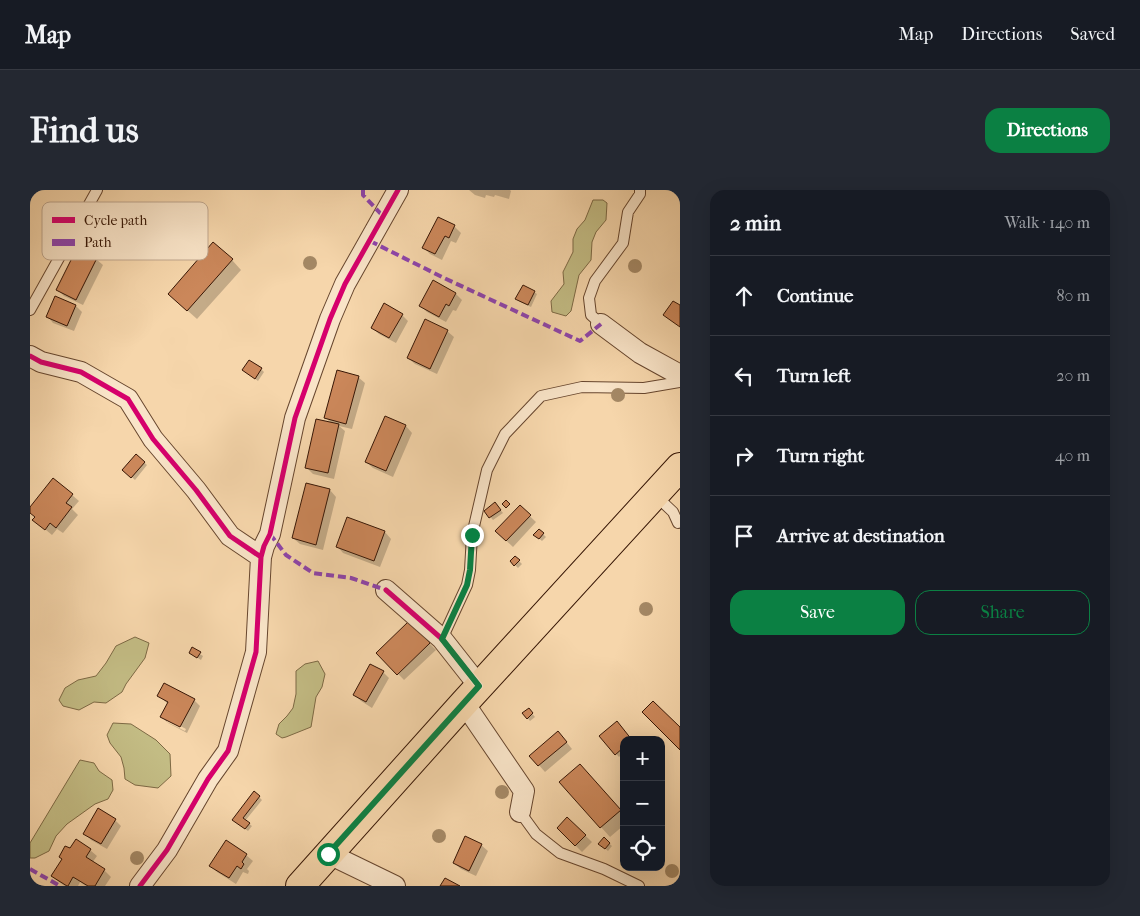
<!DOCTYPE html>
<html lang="en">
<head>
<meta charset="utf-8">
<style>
	:root { --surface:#171b24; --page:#242831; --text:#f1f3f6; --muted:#9ea1a6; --line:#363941; --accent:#0b8043 }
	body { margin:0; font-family:"IM FELL French Canon",serif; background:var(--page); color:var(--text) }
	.controls { position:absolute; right:15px; bottom:15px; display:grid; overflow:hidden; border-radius:10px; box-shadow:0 5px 20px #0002 }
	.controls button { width:45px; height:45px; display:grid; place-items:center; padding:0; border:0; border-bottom:1px solid var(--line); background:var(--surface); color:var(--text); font:25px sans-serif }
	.stop { position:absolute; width:15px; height:15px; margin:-11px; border:4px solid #0b8043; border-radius:50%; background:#fff }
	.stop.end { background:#0b8043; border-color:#fff; box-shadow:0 1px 5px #0008 }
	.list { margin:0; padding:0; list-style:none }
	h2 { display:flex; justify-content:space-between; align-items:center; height:65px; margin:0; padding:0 20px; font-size:21px }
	h2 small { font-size:16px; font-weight:400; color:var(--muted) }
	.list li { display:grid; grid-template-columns:32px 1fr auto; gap:15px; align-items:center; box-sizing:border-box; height:80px; padding:0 20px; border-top:1px solid var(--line) }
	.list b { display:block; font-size:19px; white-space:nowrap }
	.list em { font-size:16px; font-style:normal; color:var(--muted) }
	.actions { display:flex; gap:10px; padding:15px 20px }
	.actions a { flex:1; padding:11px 0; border:1px solid var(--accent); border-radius:15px; text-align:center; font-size:18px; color:var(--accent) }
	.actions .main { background:var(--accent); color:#fff }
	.icon { flex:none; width:28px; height:28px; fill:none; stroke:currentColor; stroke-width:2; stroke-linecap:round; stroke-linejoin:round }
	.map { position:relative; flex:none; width:650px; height:696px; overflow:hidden; border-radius:15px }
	header { display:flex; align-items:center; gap:30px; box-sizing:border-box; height:70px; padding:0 25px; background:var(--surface); border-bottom:1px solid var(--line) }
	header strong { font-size:24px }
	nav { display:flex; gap:28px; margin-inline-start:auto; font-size:18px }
	.intro { display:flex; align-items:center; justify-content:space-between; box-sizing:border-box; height:120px; padding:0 30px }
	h1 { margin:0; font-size:35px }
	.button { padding:12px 22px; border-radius:15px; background:var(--accent); color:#fff; font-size:18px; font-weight:700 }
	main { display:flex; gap:30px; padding:0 30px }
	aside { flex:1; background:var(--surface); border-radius:15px; box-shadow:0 5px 20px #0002 }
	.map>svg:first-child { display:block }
	.green { fill:#c3bc84; stroke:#7d6944 }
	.shadow { fill:#0003; fill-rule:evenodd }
	.building { fill:#cb875a; stroke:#371605 }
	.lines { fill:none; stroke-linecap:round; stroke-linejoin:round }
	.lane-casing { stroke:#67462e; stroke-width:12 }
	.street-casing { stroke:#67462e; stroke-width:22 }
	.primary-casing { stroke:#371605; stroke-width:30 }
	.lane { stroke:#f9e4c8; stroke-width:10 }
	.street { stroke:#f9e4c8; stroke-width:20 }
	.primary { stroke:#f6d6ab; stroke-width:28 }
	.quiet { stroke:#8e44ad; stroke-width:4; stroke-dasharray:8 4; stroke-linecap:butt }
	.cycleway-casing { stroke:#f9e4c8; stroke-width:8 }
	.cycleway { stroke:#d6006c; stroke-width:5 }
	.tree { fill:#a48865 }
	.route { stroke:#0b8043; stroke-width:6 }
	.key { fill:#f9e4c8; stroke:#bfa68e; stroke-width:1 }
	.key-label { font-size:14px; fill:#371605 }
</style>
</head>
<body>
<header>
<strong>Map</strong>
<nav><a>Map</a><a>Directions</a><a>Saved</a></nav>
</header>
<div class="intro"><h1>Find us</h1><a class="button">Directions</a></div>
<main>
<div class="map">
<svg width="650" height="696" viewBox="0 0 650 696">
	<rect width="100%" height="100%" fill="#f6d6ab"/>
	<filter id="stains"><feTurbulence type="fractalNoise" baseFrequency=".004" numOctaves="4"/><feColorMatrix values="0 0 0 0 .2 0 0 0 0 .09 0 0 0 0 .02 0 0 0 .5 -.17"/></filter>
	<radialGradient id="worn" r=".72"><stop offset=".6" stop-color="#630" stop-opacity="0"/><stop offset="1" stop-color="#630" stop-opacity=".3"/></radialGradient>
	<path class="green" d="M563,10h10l4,3 -1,17 -10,12 -4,10 -1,18 -12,15 -8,36 -5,5 -14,-4 -1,-11 13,-17 -1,-12 10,-20v-13l4,-10 8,-9z
		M105,447l14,6 -4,15 -19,26 -4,8 -16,11 -12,-1 -15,8 -16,-4 -4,-6 6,-12 13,-8 18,-4 10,-13 10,-17z
		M288,471l7,13 -3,13 -6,10 -5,30 -25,10 -4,1 -6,-4 3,-10 8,-8 6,-8 3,-14v-23l9,-7z
		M83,533l18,1 25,16 14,14 1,22 -13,12 -23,-3 -10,-6 -1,-11 -3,-11 -11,-14 -3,-8z
		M50,570l14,3 5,8 13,9 1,10 -5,9 -13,5 -28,20 -11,12 -7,15 -14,7h-5v-15z"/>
	<path class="shadow" d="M439,0h41l1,1 -2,8 -14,-4 -1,2 -8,-2 -1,3 -10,-3z
		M409,28l15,8 7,7 -5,10 -5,-2 -9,19 -12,-6 -6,-6z
		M66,69l7,6 -20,40 -19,-9 -6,-6z
		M202,70l9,10 -44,49 -18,-16z
		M404,92l22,12 6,6 -6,11 -3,-1 -7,12 -19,-10 -7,-7z
		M504,102l3,2 -6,13 -11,-5 -3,-3z
		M25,107l21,9 6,6 -8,19 -21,-8 -6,-7z
		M372,125l6,6 -12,22 -17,-9 -7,-6z
		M417,141l7,6 -17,37 -22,-10 -7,-6z
		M231,179l3,3 -6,9 -11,-8z
		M328,187l7,6 -13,46 -13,-3 6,5 -11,48 -21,-5 -7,-7 25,-44 -6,-6z
		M356,227l20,9 6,7 -19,44 -20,-9 -7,-6z
		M106,265l11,10 -12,15 -11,-10z
		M23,290l19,15 7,6 -7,8 6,6 -15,18 -6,-4 -5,6 -18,-15 2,-2 -6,-6v-3z
		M300,300l6,7 -13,53 -23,-6 -7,-6z
		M468,317l5,6 -10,7 -7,-8z
		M490,317l16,15 -23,25 -17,-16z
		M318,328l37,14 6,7 -11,28 -37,-14 -6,-7z
		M509,340l7,7 -4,4 -7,-6z
		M485,367l7,7 -4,4 -7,-7z
		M379,433l27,27 -32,30 -26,-27z
		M162,459l11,7 -2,4 -11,-7z
		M353,482l6,6 -17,30 -11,-7 -7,-6z
		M129,506l35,4 6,6 -13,27 -19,-10 -6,-6 6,-13zM137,529l19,10 -1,2 -18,-9z
		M499,520l6,7 -5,4 -6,-7z
		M571,547l23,3v12l-5,5z
		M534,549l8,10 -27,23 -14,-16z
		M559,585l35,39v11l-14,12 -50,-55z
		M229,607l3,3 -17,21 7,5 -4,5 -11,-8z
		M538,629l24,23 -10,10 -24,-24z
		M85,630l6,6 -14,23 -16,-9 -6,-7z
		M436,648l15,7 7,6 -12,25 -15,-7 -7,-6z
		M574,649l8,7 -4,5 -8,-7z
		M40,660h20l7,6 -5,7 12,7 7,7 -6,9h-19l-6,-4 -2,4h-13l-6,-4 -7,-6 11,-17z
		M216,665l7,6 -6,8 2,2 -1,3 -5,-2 -7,12 -19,-12 -6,-6z"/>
	<path class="building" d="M408,27l17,8 -6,13 -4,-2 -10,18 -13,-6z
		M183,52l20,17 -46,52 -19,-17z
		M47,58l20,10 -21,42 -20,-10z
		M403,90l23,13 -7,13 -3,-2 -7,13 -20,-11z
		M493,95l12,6 -7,14 -13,-6z
		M25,106l21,9 -9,21 -21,-9z
		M643,111l7,4v22l-17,-12z
		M354,113l19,11 -14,24 -18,-10z
		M395,129l23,11 -18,39 -23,-11z
		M219,170l13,8 -7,11 -13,-9z
		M307,180l22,6 -13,48 -22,-6z
		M355,226l21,9 -20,46 -21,-9z
		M286,229l23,5 -11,49 -23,-5z
		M106,264l9,8 -14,16 -9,-8z
		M23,288l20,16 -7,9 6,4 -16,21 -6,-5 -5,7 -13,-10 3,-3 -5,-4v-6z
		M276,293l24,6 -14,56 -24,-7z
		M476,310l4,4 -4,4 -4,-4z
		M465,312l6,8 -12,8 -5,-7z
		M490,315l11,10 -25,26 -11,-10z
		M317,327l38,14 -11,30 -38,-14z
		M509,339l5,4 -5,6 -6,-4z
		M485,366l5,4 -6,6 -4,-5z
		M379,431l21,22 -33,32 -21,-22z
		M162,457l9,5 -4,6 -8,-5z
		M340,474l14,7 -18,31 -13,-7z
		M134,493l31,16 -15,28 -20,-10 8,-15 -11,-6z
		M623,511l27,26v23l-38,-38z
		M499,518l4,5 -6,6 -5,-6z
		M587,531l15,19h-8v7l-9,8 -16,-19z
		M528,541l9,11 -29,24 -9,-10z
		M550,574l41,46 -21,18 -41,-46z
		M224,601l6,5 -17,22 7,5 -5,6 -13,-9z
		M68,618l18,11 -15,25 -18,-10z
		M537,627l19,18 -11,11 -18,-18z
		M435,646l17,8 -13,27 -16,-8z
		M574,647l6,6 -5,6 -7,-5z
		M46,649l15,10 -5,8 19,12 -10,17h-7l-15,-9 -5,9h-1l-16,-10 11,-17 -3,-2 6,-11 5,2z
		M196,650l21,14 -5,8 2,2 -3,5 -4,-3 -8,12 -20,-12z
		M415,688l15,8h-20z"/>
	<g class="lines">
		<g class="lane-casing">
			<path id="lane" d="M0,120l67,-120
				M571,134l-10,-9 -2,-17 6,-17 28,-38 5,-31 12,-18v-4
				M625,305l18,17 5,11 2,-3
				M412,449l25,-54 3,-15 2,-35 15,-65 18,-36 36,-38 41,-9 62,1 36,-6
				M490,622l16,22 24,19 44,16 35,17"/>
		</g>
		<g class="street-casing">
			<path id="street" d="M571,134l39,29 40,22
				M0,166l11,6 40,10 47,27 25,40 43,51 34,46 31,21
				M356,400l56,49 37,47
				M434,513l60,88 -4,21
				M299,664l66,32
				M110,696l27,-36 41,-71 20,-28 28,-99 5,-95 3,-11 6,-12 25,-116 35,-99 15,-35 53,-94"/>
		</g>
		<g class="primary-casing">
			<path id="primary" d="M270,696l164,-183 216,-236"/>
		</g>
		<use href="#lane" class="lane"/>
		<use href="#street" class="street"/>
		<use href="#primary" class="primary"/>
		<path class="quiet" d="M333,0v5l20,21
			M340,51l74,37 136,63 21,-17
			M240,344l16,21 27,18 38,5 35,12
			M0,679l30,17"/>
		<g class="cycleway-casing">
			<path id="cycleway" d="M0,166l11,6 40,10 47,27 25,40 43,51 34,46 31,21
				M356,400l56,49 37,47
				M110,696l27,-36 41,-71 20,-28 28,-99 5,-95 3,-11 6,-12 25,-116 35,-99 15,-35 53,-94"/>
		</g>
		<use href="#cycleway" class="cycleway"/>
	</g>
	<g class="tree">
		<circle cx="280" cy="73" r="7"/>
		<circle cx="605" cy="76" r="7"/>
		<circle cx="588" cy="205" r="7"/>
		<circle cx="616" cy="419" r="7"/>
		<circle cx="472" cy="602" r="7"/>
		<circle cx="409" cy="646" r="7"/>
		<circle cx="107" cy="668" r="7"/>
		<circle cx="642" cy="681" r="7"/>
	</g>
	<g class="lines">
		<path class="route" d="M298,664l151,-168 -37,-47 25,-54 3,-15 2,-35"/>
	</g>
	<rect x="12" y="12" width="166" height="58" rx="8" class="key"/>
	<rect x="22" y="27" width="23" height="6" fill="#d6006c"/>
	<rect x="22" y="49" width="23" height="7" fill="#8e44ad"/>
	<g class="key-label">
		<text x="54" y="35">Cycle path</text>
		<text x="54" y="57">Path</text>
	</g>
	<rect width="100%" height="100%" filter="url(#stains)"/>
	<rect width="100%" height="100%" fill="url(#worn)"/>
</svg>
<div class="controls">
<button>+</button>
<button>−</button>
<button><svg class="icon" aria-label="locate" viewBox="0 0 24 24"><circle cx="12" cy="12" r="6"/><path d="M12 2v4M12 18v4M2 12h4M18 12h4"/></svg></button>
</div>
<div class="stop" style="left:298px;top:664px"></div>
<div class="stop end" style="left:442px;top:345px"></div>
</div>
<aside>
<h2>2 min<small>Walk · 140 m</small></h2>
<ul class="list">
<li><svg class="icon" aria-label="ahead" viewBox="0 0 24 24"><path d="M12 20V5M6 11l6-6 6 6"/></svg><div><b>Continue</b></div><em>80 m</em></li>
<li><svg class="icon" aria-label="left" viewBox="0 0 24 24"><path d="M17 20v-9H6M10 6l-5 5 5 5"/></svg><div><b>Turn left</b></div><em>20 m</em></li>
<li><svg class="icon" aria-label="right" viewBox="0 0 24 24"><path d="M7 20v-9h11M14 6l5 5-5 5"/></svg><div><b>Turn right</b></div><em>40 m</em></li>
<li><svg class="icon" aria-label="arrive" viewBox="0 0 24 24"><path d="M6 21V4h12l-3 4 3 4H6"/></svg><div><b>Arrive at destination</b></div></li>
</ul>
<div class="actions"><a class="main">Save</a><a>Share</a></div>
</aside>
</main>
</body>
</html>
